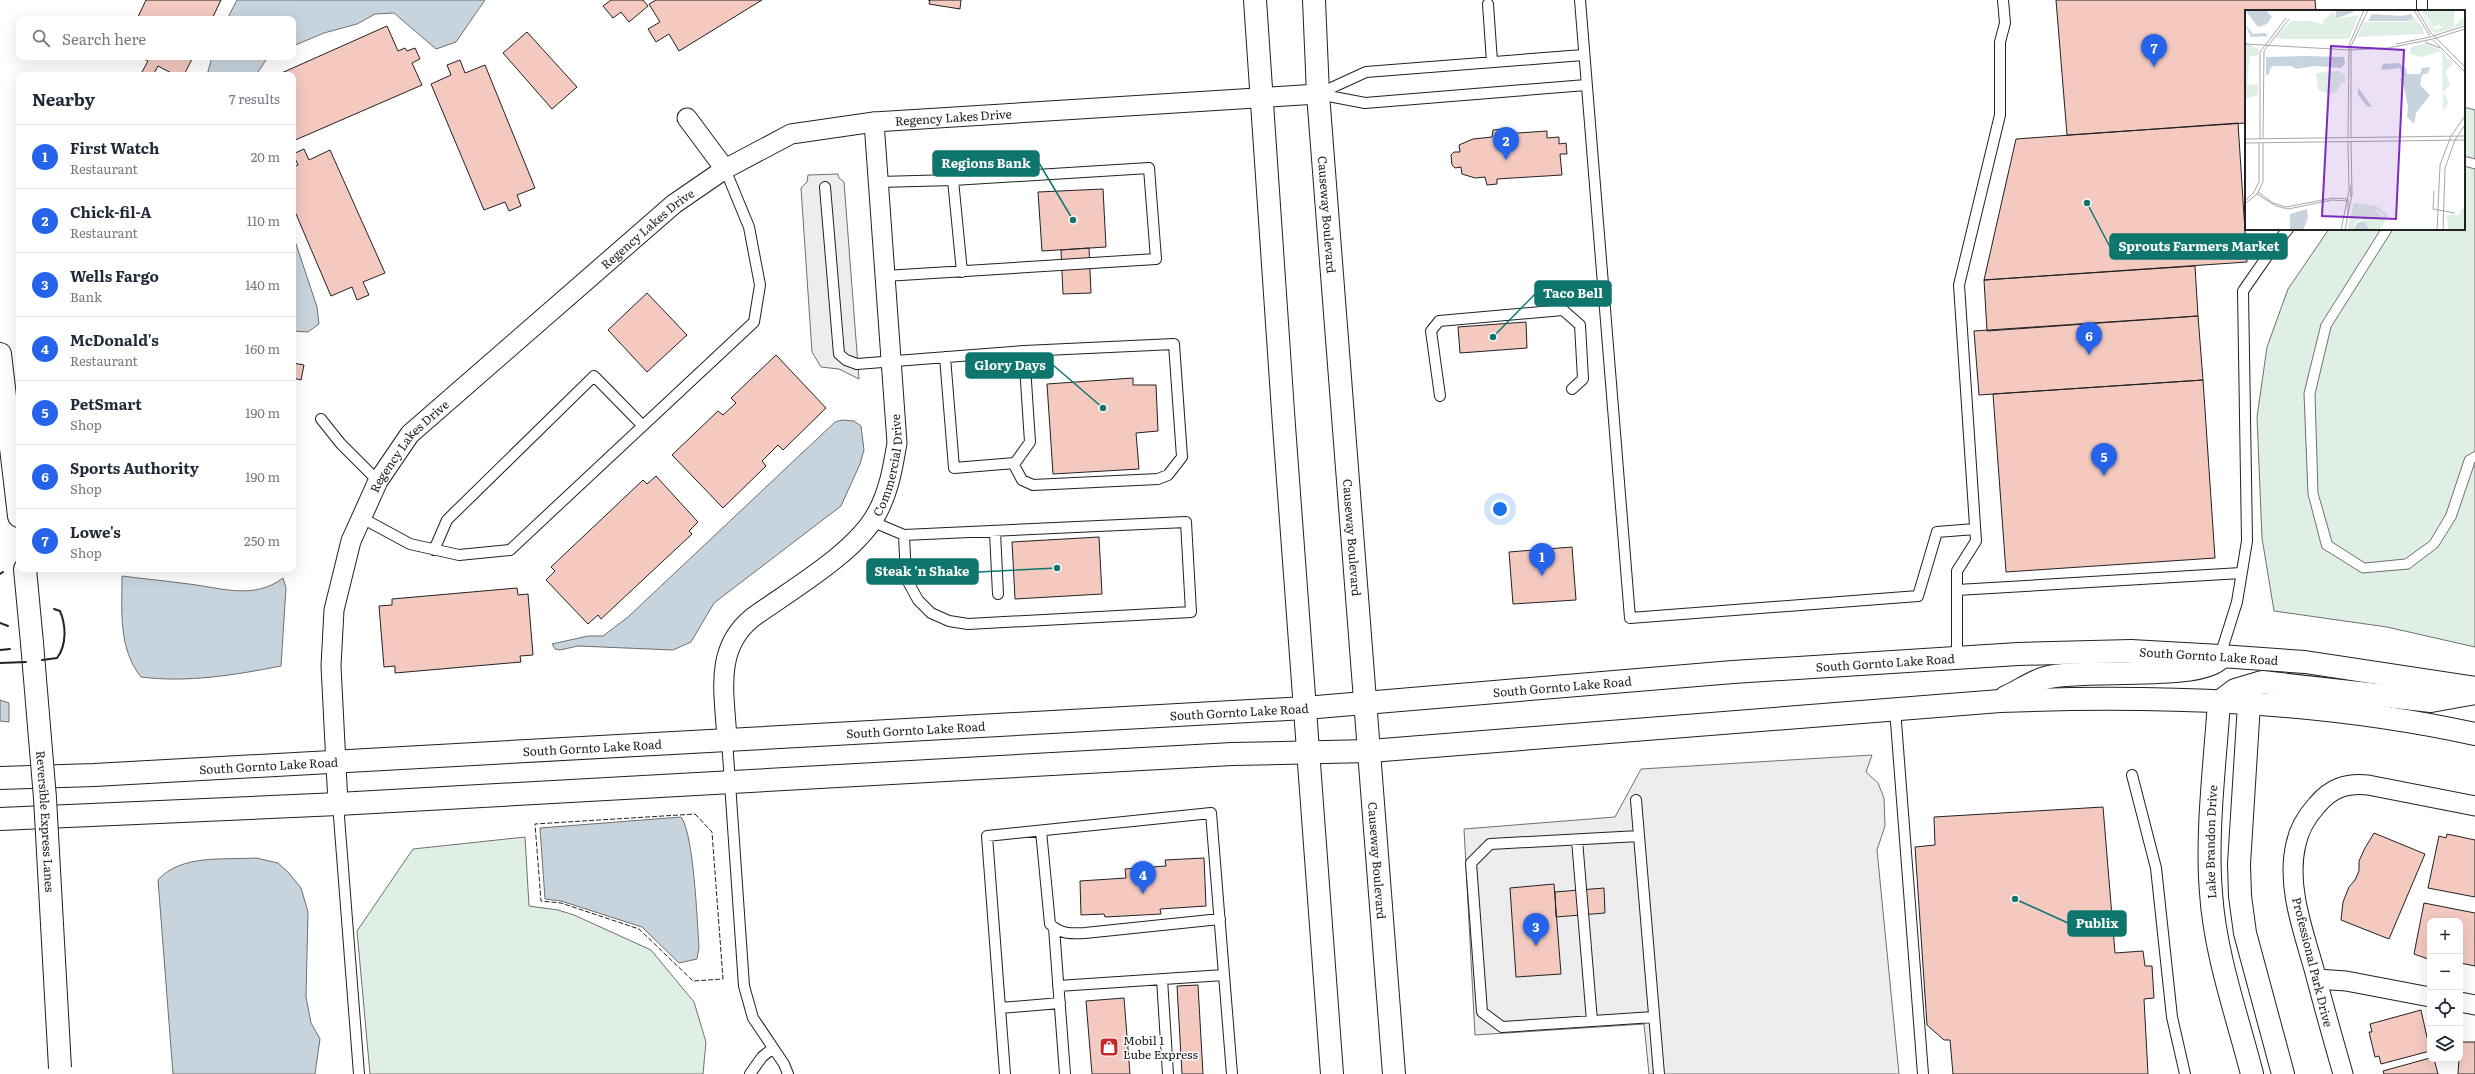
<!DOCTYPE html>
<html lang="en">
<head>
<meta charset="utf-8">
<style>
	:root { --surface:#fff; --page:#f2f2f3; --text:#1f2937; --muted:#747a83; --line:#e0e1e3; --accent:#2563eb }
	body { margin:0; font-family:Literata,serif; background:var(--page); color:var(--text) }
	.controls { position:absolute; right:12px; bottom:12px; display:grid; overflow:hidden; border-radius:8px; box-shadow:0 4px 16px #0002 }
	.controls button { width:36px; height:36px; display:grid; place-items:center; padding:0; border:0; border-bottom:1px solid var(--line); background:var(--surface); color:var(--text); font:20px sans-serif }
	.you { position:absolute; left:1500px; top:509px; width:14px; height:14px; margin:-10px; border:3px solid #fff; border-radius:50%; background:#1a73e8; box-shadow:0 0 0 6px #1a73e833 }
	.badge { display:grid; place-items:center; width:26px; height:26px; border-radius:50%; background:var(--accent); color:#fff; font-size:13px; font-weight:700 }
	.pin { position:absolute; translate:-50% -33px; filter:drop-shadow(0 1px 2px #0008) }
	.pin::after { content:''; position:absolute; top:21px; width:14px; height:12px; background:inherit; clip-path:polygon(0 0,100% 0,50% 100%) }
	.list { margin:0; padding:0; list-style:none }
	h2 { display:flex; justify-content:space-between; align-items:center; height:52px; margin:0; padding:0 16px; font-size:17px }
	h2 small { font-size:13px; font-weight:400; color:var(--muted) }
	.list li { display:grid; grid-template-columns:26px 1fr auto; gap:12px; align-items:center; box-sizing:border-box; height:64px; padding:0 16px; border-top:1px solid var(--line) }
	.list b { display:block; font-size:15px; white-space:nowrap }
	.list p { margin:0; font-size:13px; white-space:nowrap; color:var(--muted) }
	.list em { font-size:13px; font-style:normal; color:var(--muted) }
	.icon { flex:none; width:22px; height:22px; fill:none; stroke:currentColor; stroke-width:2; stroke-linecap:round; stroke-linejoin:round }
	.map { position:relative; flex:none; width:2475px; height:1074px; overflow:hidden }
	.search { position:absolute; background:var(--surface); box-shadow:0 4px 16px #0002; left:16px; top:16px; width:280px; height:44px; display:flex; align-items:center; gap:10px; box-sizing:border-box; padding:0 14px; border-radius:8px; color:var(--muted); font-size:15px }
	.panel { position:absolute; background:var(--surface); box-shadow:0 4px 16px #0002; left:16px; top:72px; width:280px; height:500px; border-radius:8px }
	.map>svg:first-child { display:block }
	.green { fill:#e0efe3; stroke:#6f6f6f }
	.parking { fill:#ededed; stroke:#6f6f6f }
	.water { fill:#c7d3dd; stroke:#6f6f6f }
	.building { fill:#f3c9c0; stroke:#222 }
	.lines { fill:none; stroke-linecap:round; stroke-linejoin:round }
	.service-casing { stroke:#222; stroke-width:12 }
	.minor-casing { stroke:#222; stroke-width:21 }
	.tertiary-casing { stroke:#222; stroke-width:24 }
	.secondary-casing { stroke:#222; stroke-width:24 }
	.motorway-casing { stroke:#222; stroke-width:24 }
	.service { stroke:#fff; stroke-width:10 }
	.minor { stroke:#fff; stroke-width:19 }
	.tertiary { stroke:#fff; stroke-width:22 }
	.secondary { stroke:#fff; stroke-width:22 }
	.motorway { stroke:#fff; stroke-width:22 }
	.motorway-bridge-casing { stroke:#222; stroke-width:24; stroke-linecap:butt }
	.motorway-bridge { stroke:#fff; stroke-width:22 }
	.fence { stroke:#222; stroke-width:1; stroke-dasharray:5 2; stroke-linecap:butt }
	.wall { stroke:#222; stroke-width:2 }
	.labels { text-anchor:middle; dominant-baseline:central; stroke-width:3; stroke-linejoin:round; paint-order:stroke }
	.street-label { font-size:12px; fill:#222; stroke:#fff }
	.poi-label { font-size:12px; fill:#222; stroke:#fff; text-anchor:start }
	.inset-road { fill:none; stroke:#a7a7a7; stroke-width:1 }
	.view { fill:#7b2cbf; fill-opacity:0.15; stroke:#7b2cbf; stroke-width:2 }
	.inset-edge { fill:none; stroke:#222; stroke-width:2 }
	.leader { fill:none; stroke:#0f766e; stroke-width:1.5 }
	.callout-dot { fill:#0f766e; stroke:#fff; stroke-width:1.5 }
	.callout { fill:#0f766e; stroke:#0f766e; stroke-width:1.5 }
	.callout-label { font-size:13px; text-anchor:middle; font-weight:bold; fill:#fff }
</style>
</head>
<body>
<div class="map">
<svg width="2475" height="1074" viewBox="0 0 2475 1074">
	<rect width="100%" height="100%" fill="#fff"/>
	<path class="green" d="M2464,107l11,3v49l-11,-3z
		M2464,166l11,3v282l-10,6 -19,57 -16,27 -25,18 -40,4 -33,-21 -14,-49 -3,-99 16,-67 62,-98h71z
		M2329,229h52l-60,95 -17,69 4,101 14,54 40,25 47,-4 29,-22 18,-29 19,-56v185l-88,-20 -113,-16 -12,-73 -5,-121 10,-70 21,-58z
		M525,837l4,69 29,4 16,5 77,35 43,52 12,40 -3,32h-333l-13,-143 56,-82z"/>
	<path class="parking" d="M838,174l1,4 5,4 15,197 -20,-10 -18,-2 -9,-15 -11,-164 6,-6 1,-7z
		M1872,755l-6,17 12,11 6,15 1,28 -8,24 22,224h-250l-5,-50 -169,11 -11,-206 151,-12 26,-48z"/>
	<path class="water" d="M237,0h248l-29,42 -20,7 -42,-36 -19,1 -18,10 -33,9 -31,13v-27h-66z
		M212,57h56l-12,18h-49z
		M293,235l24,72 2,17 -11,8 -15,-1z
		M842,420l12,1 7,5 3,24 -4,14 -19,42 -127,97 -23,39 -18,8 -95,-4 -18,4 -5,-1 -3,-5 36,-8h15l25,-19 207,-195z
		M122,576c23,3 45,5 67,8 33,4 65,16 94,-6l3,10 -5,78c-46,9 -94,17 -140,11 -23,-29 -19,-66 -19,-101z
		M0,700l9,3v19l-9,-1z
		M681,817c13,17 16,104 18,130l-2,12 -18,4 -37,-36 -81,-26 -16,-2 -5,-71z
		M256,858l22,5 11,10 12,15 7,24 -2,85 5,26 9,16 -5,35h-142l-15,-194c23,-26 66,-20 98,-22z"/>
	<path class="building" d="M146,0h75l-9,19h-75z
		M611,0h32l5,6 -19,16 -8,-10 -8,6 -10,-12z
		M656,0h106l-83,51 -10,-17 -13,8 -8,-13 12,-7 -11,-18z
		M928,0h33l-1,9 -31,-5 1,-4z
		M2056,0h259l1,11h-70v112l-179,12z
		M387,26l11,25 7,-3 2,3 8,-3 5,11 -8,4 10,22 -129,56v-66h-16z
		M527,32l50,55 -25,22 -49,-56z
		M140,57h53l-9,18h-9l-17,-9 -5,9h-5l-6,-3 6,-11z
		M460,60l5,13 20,-8 50,123 -18,7 4,11 -12,5 -4,-9 -21,8 -53,-126 20,-9 -4,-10z
		M2238,123l9,139 -263,18 32,-141z
		M1502,129l2,5 43,-3v7l12,-1v7l7,-1 1,11h-7l2,21 -65,4v5l-10,1 -2,-8 -10,1 -13,-4 -1,-7 -6,1 -3,-3 -1,-10 3,-3h6l-1,-7 14,-6 19,-2 1,-7z
		M304,149l5,11 21,-10 55,123 -22,9 6,13 -12,5 -5,-13 -21,9 -38,-89v-40l5,-2 -5,-11z
		M1103,189l3,58 -64,4 -4,-59z
		M1089,248l2,45 -28,1 -2,-44z
		M2195,266l3,50 -211,15 -3,-51z
		M647,293l40,42 -40,37 -39,-42z
		M2198,316l5,64 -224,15 -5,-64z
		M1526,322l1,26 -67,5 -2,-26z
		M776,355l50,53 -43,42 -5,-5 -16,16 4,5 -43,42 -51,-53 46,-44 5,4 13,-12 -5,-5z
		M293,363l11,2 -3,15 -8,-2z
		M1133,378v7h23l2,46 -22,2 3,36 -86,5 -6,-90z
		M2203,380l12,178 -209,14 -13,-178z
		M656,476l42,46 -9,9 3,3 -91,85 -3,-4 -10,9 -42,-44 9,-9 -4,-4 92,-87 4,4z
		M1099,537l3,57 -87,5 -3,-57z
		M1572,547l4,53 -63,4 -4,-52z
		M517,588l1,7 10,-1 5,61 -13,1 1,6 -126,11v-7l-11,1 -5,-61 13,-1v-6z
		M2103,807l12,146 28,-2 2,15h7l2,32 -10,1 4,75h-195l-3,-34h-6l-17,-15 -12,-178 20,-2 -1,-28z
		M2374,833l51,21 -36,85 -48,-19 2,-18 6,-15 6,-7 4,-9v-10l6,-13z
		M2447,834l28,6v57l-47,-9 11,-52 7,2z
		M1204,858l2,48 -46,3 1,5 -56,3 -1,-3 -23,1 -1,-34 46,-3 -1,-9 41,-3 -1,-6z
		M1554,884l7,90 -45,3 -6,-89z
		M1604,888l1,25 -49,4 -1,-25z
		M2424,903l51,10v53l-15,-3v-42h-30v36l-2,2 -14,-5z
		M1198,985l5,89h-21l-5,-88z
		M1124,998l6,76h-38l-6,-73z
		M2421,1010l9,41 -49,13 -2,-8 -4,1 -6,-25h3l-2,-8z
		M2460,1042h15v32h-17z
		M2430,1058l4,1 4,15h-54l-1,-3z"/>
	<g class="lines">
		<g class="service-casing">
			<path id="service" d="M1580,0l50,618 288,-22 19,-64 38,-3
				M2422,0v11
				M1488,4l4,58
				M1318,94l48,-22 217,-17
				M1318,94l47,9 221,-18
				M953,180l9,92
				M879,182l74,-2 196,-12 7,91 -271,17
				M825,187l14,167 7,6 11,4 167,-13 150,-7 8,113 -14,18 -10,4 -125,6 -11,-5 -9,-17
				M945,357l9,111 61,-5 15,-21 -6,-91
				M1440,396l-9,-65 8,-10 124,-11 17,15 3,54 -11,10
				M321,419l20,25 37,37
				M362,518l48,26 49,11 51,-5 244,-228 6,-37 -11,-58 -24,-58
				M871,521l33,14 2,43 12,22 13,13 18,8 19,3 223,-12 -5,-90 -282,13
				M995,532l3,62
				M434,550l13,-30 147,-144 49,50
				M1957,590l284,-17
				M2220,656l17,-54 10,-61 -4,-250 32,-46 13,-16
				M1957,657v-86l19,-30 -17,-256 41,-170v-73l5,-19 -2,-23
				M1895,709l28,365
				M727,740l17,246 9,32 31,46 4,10
				M2132,775l24,93 16,149 13,57
				M1636,800l23,274
				M338,804l21,270
				M1041,831l9,93c10,10 21,10 35,9l135,-14
				M1639,836l-149,8 -19,19 11,149 20,15 152,-10
				M1577,840l15,181
				M1054,928l11,146
				M1162,979l6,95
				M1058,986l166,-11
				M1000,1008l60,-5
				M750,1074l12,-17 11,-9
				M1005,1074l-18,-238 224,-23 21,261"/>
		</g>
		<g class="minor-casing">
			<g id="minor">
				<path d="M687,118l38,51"/>
				<path id="s1" d="M727,740c-2,-45 -14,-90 25,-122 37,-27 104,-65 125,-105 12,-22 16,-46 20,-70l-23,-321"/>
				<path id="s2" d="M338,804l-7,-138 3,-56 17,-69 27,-60 32,-47 264,-230 51,-35 66,-35 83,-12 444,-28"/>
				<path d="M2317,979l29,2 84,16"/>
				<path d="M2460,1002l15,3"/>
				<path d="M2343,1074c-10,-35 -20,-70 -29,-105 -11,-39 -28,-84 -18,-125 3,-15 11,-28 21,-39 14,-17 29,-22 51,-20l107,21"/>
			</g>
		</g>
		<g class="tertiary-casing">
			<g id="tertiary">
				<path d="M2006,697c13,-6 26,-15 39,-19 33,-10 158,3 175,-20"/>
				<path d="M2249,704l-10,160 1,32 5,37 38,141"/>
				<path id="s3" d="M0,778l94,-3 1211,-67 428,-36 285,-18 113,-3 89,5 85,6 170,26"/>
				<path d="M0,819l338,-15 894,-50 138,-3 630,-50c158,-6 319,-1 475,33"/>
				<path id="s4" d="M2252,1074c-15,-59 -37,-120 -41,-181 -5,-60 4,-130 8,-191l16,-12 27,-8 169,19 44,-8"/>
			</g>
		</g>
		<g class="secondary-casing">
			<g id="secondary">
				<path d="M1255,0l29,426 48,648"/>
				<path id="s5" d="M1314,0l4,94 76,980"/>
			</g>
		</g>
		<g class="motorway-casing">
			<path id="motorway" d="M0,354l19,162
				M25,569l7,74"/>
		</g>
		<use href="#service" class="service"/>
		<use href="#minor" class="minor"/>
		<use href="#tertiary" class="tertiary"/>
		<use href="#secondary" class="secondary"/>
		<use href="#motorway" class="motorway"/>
		<g class="motorway-bridge-casing">
			<g id="motorway-bridge">
				<path id="s6" d="M32,643l13,155 15,270"/>
			</g>
		</g>
		<use href="#motorway-bridge" class="motorway-bridge"/>
		<path class="fence" d="M695,814l17,18 11,147 -30,2 -54,-52 -78,-26 -20,-2 -6,-77z"/>
		<path class="wall" d="M0,574l3,-2
			M0,623l8,3
			M0,650l10,-1
			M42,660l15,-2c10,-13 9,-33 3,-47l-6,-2
			M0,663l26,-1"/>
	</g>
	<defs>
		<g id="shop-square" transform="scale(1)"><rect x="-9" y="-9" width="18" height="18" rx="4" fill="#c62828" stroke="#fff"/><path d="M-5-2.5h2.3a2.7 3.5 0 0 1 5.4 0H5L5.5 6h-11ZM-1.5-2.5h3a1.5 2.3 0 0 0-3 0Z" fill="#fff"/></g>
	</defs>
	<g fill-rule="evenodd">
		<use href="#shop-square" x="1109" y="1047"/>
	</g>
	<g class="labels">
		<g class="street-label">
			<text stroke="none"><textPath href="#s2" startOffset="1038">Regency Lakes Drive</textPath></text>
			<text stroke="none"><textPath href="#s5" startOffset="215">Causeway Boulevard</textPath></text>
			<text stroke="none"><textPath href="#s2" startOffset="702">Regency Lakes Drive</textPath></text>
			<text stroke="none"><textPath href="#s2" startOffset="378">Regency Lakes Drive</textPath></text>
			<text stroke="none"><textPath href="#s1" startOffset="345">Commercial Drive</textPath></text>
			<text stroke="none"><textPath href="#s5" startOffset="539">Causeway Boulevard</textPath></text>
			<text stroke="none"><textPath href="#s3" startOffset="2213">South Gornto Lake Road</textPath></text>
			<text stroke="none"><textPath href="#s3" startOffset="1889">South Gornto Lake Road</textPath></text>
			<text stroke="none"><textPath href="#s3" startOffset="1565">South Gornto Lake Road</textPath></text>
			<text stroke="none"><textPath href="#s3" startOffset="1241">South Gornto Lake Road</textPath></text>
			<text stroke="none"><textPath href="#s3" startOffset="917">South Gornto Lake Road</textPath></text>
			<text stroke="none"><textPath href="#s3" startOffset="593">South Gornto Lake Road</textPath></text>
			<text stroke="none"><textPath href="#s3" startOffset="269">South Gornto Lake Road</textPath></text>
			<text stroke="none"><textPath href="#s6" startOffset="179">Reversible Express Lanes</textPath></text>
			<text stroke="none"><textPath href="#s4" startOffset="237">Lake Brandon Drive</textPath></text>
			<text stroke="none"><textPath href="#s5" startOffset="863">Causeway Boulevard</textPath></text>
			<text transform="translate(2313 962) rotate(76)">Professional Park Drive</text>
		</g>
		<g class="poi-label">
			<text x="1123" y="1040">Mobil 1<tspan x="1123" dy="14">Lube Express</tspan></text>
		</g>
	</g>
	<g transform="translate(2245 10)">
		<rect width="220" height="220" fill="#fff"/>
		<path d="M175,0l14,19 20,-2 9,-10 2,8 -31,9zM209,0v16l-6,2h-5l-4,-4 -5,4 -12,-18zM88,2l2,7 24,-4 -10,24h-66l-8,-2 16,-16h22l10,4v-5zM167,5l11,13 1,6 -67,3 7,-15h43l6,-4zM0,30l5,5 9,4 -1,7h-8l-3,28 11,1v10l-13,4zM183,33l13,8 -19,6 -12,-3 1,-7zM197,42l11,12 -8,8 5,12 -7,9 6,9 -6,9zM94,61l6,4v8h-4l-4,8 -7,3 -12,-4 -2,-17zM109,193l22,3 11,8 1,5 -4,1 -1,-6 -9,-6 -15,-1 -2,6 8,7 -8,1 -5,9h-5zM117,197l12,1 10,10 1,3 -6,9h-9l-10,-8 5,-2 -8,-7 2,-5zM218,197h2v23h-17l-1,-15h12z" fill="#e0efe3"/>
		<path d="M0,0h21l6,7 -5,7 -9,3zM91,0h14l4,2 -19,7zM127,4l30,2 9,-2 2,4 -6,3h-39zM0,14l8,10 12,-1 3,3 -17,1zM61,46l38,1 1,7 -4,4 -26,-2 -19,3 -5,-3h-17l-4,2 -1,7 -3,-1v-17zM153,53l8,5 1,6h13l2,-6 8,-1 -2,6 -6,2 -2,10 10,10 -14,18 -2,11 -7,-7 1,-10 -5,-24 -3,-3 2,-3 -2,-9 -19,2 2,-6zM113,75l1,4 13,18 -5,-1 -9,-11zM62,199l1,9 -5,12h-13v-16zM113,212h6l6,8h-17z" fill="#c7d3dd"/>
		<path class="inset-road" d="M169,0l16,26M172,0l14,23 34,34M185,27l35,-11M188,29l32,-10M188,30l32,32M180,32l15,6M0,34l105,6 38,-2 45,-9M151,34l34,-7M103,127l1,-92 15,-35M106,127v-91l17,-36M18,128l1,-87 25,-32M0,129l220,-3M15,129v-87l26,-34M0,133l220,-3M105,175l1,12M189,181l-1,18 22,4M13,182l15,11 13,4 47,-9 15,1v16M12,184l19,12 12,3 44,-9 16,1M0,191l9,-9 5,-10v-39M0,194l12,-10 6,-12v-39M96,220l8,-39 -1,-49M100,220l7,-36 -1,-52M192,220l3,-65 11,-29 14,-20M198,220l2,-62 10,-28 10,-15"/>
		<path class="view" d="M86,36l73,4 -8,169 -74,-3z"/>
		<rect width="220" height="220" class="inset-edge"/>
	</g>
	<path class="leader" d="M1073 220L1039 163M2087 203L2110 247M1493 337L1535 294M1103 408L1053 365M1057 568L978 572M2015 899L2068 923"/>
	<g class="callout-dot">
		<circle cx="1073" cy="220" r="4"/>
		<circle cx="2087" cy="203" r="4"/>
		<circle cx="1493" cy="337" r="4"/>
		<circle cx="1103" cy="408" r="4"/>
		<circle cx="1057" cy="568" r="4"/>
		<circle cx="2015" cy="899" r="4"/>
	</g>
	<g class="callout">
		<rect x="933" y="151" width="106" height="25" rx="4"/>
		<rect x="2110" y="234" width="177" height="25" rx="4"/>
		<rect x="1535" y="281" width="76" height="25" rx="4"/>
		<rect x="966" y="353" width="87" height="25" rx="4"/>
		<rect x="867" y="559" width="111" height="25" rx="4"/>
		<rect x="2068" y="911" width="58" height="25" rx="4"/>
	</g>
	<g class="callout-label">
		<text x="986" y="168">Regions Bank</text>
		<text x="2199" y="251">Sprouts Farmers Market</text>
		<text x="1573" y="298">Taco Bell</text>
		<text x="1010" y="370">Glory Days</text>
		<text x="922" y="576">Steak 'n Shake</text>
		<text x="2097" y="928">Publix</text>
	</g>
</svg>
<div class="controls">
<button>+</button>
<button>−</button>
<button><svg class="icon" aria-label="locate" viewBox="0 0 24 24"><circle cx="12" cy="12" r="6"/><path d="M12 2v4M12 18v4M2 12h4M18 12h4"/></svg></button>
<button><svg class="icon" aria-label="layers" viewBox="0 0 24 24"><path d="M12 4l9 5-9 5-9-5zM3 14l9 5 9-5"/></svg></button>
</div>
<div class="you"></div>
<div class="pin badge" style="left:1542px;top:576px">1</div>
<div class="pin badge" style="left:1506px;top:160px">2</div>
<div class="pin badge" style="left:1536px;top:946px">3</div>
<div class="pin badge" style="left:1143px;top:894px">4</div>
<div class="pin badge" style="left:2104px;top:476px">5</div>
<div class="pin badge" style="left:2089px;top:355px">6</div>
<div class="pin badge" style="left:2154px;top:67px">7</div>
<div class="search"><svg class="icon" aria-label="search" viewBox="0 0 24 24"><circle cx="10" cy="10" r="6"/><path d="M15 15l6 6"/></svg>Search here</div>
<section class="panel">
<h2>Nearby<small>7 results</small></h2>
<ul class="list">
<li><span class="badge">1</span><div><b>First Watch</b><p>Restaurant</p></div><em>20 m</em></li>
<li><span class="badge">2</span><div><b>Chick-fil-A</b><p>Restaurant</p></div><em>110 m</em></li>
<li><span class="badge">3</span><div><b>Wells Fargo</b><p>Bank</p></div><em>140 m</em></li>
<li><span class="badge">4</span><div><b>McDonald's</b><p>Restaurant</p></div><em>160 m</em></li>
<li><span class="badge">5</span><div><b>PetSmart</b><p>Shop</p></div><em>190 m</em></li>
<li><span class="badge">6</span><div><b>Sports Authority</b><p>Shop</p></div><em>190 m</em></li>
<li><span class="badge">7</span><div><b>Lowe's</b><p>Shop</p></div><em>250 m</em></li>
</ul>
</section>
</div>
</body>
</html>
